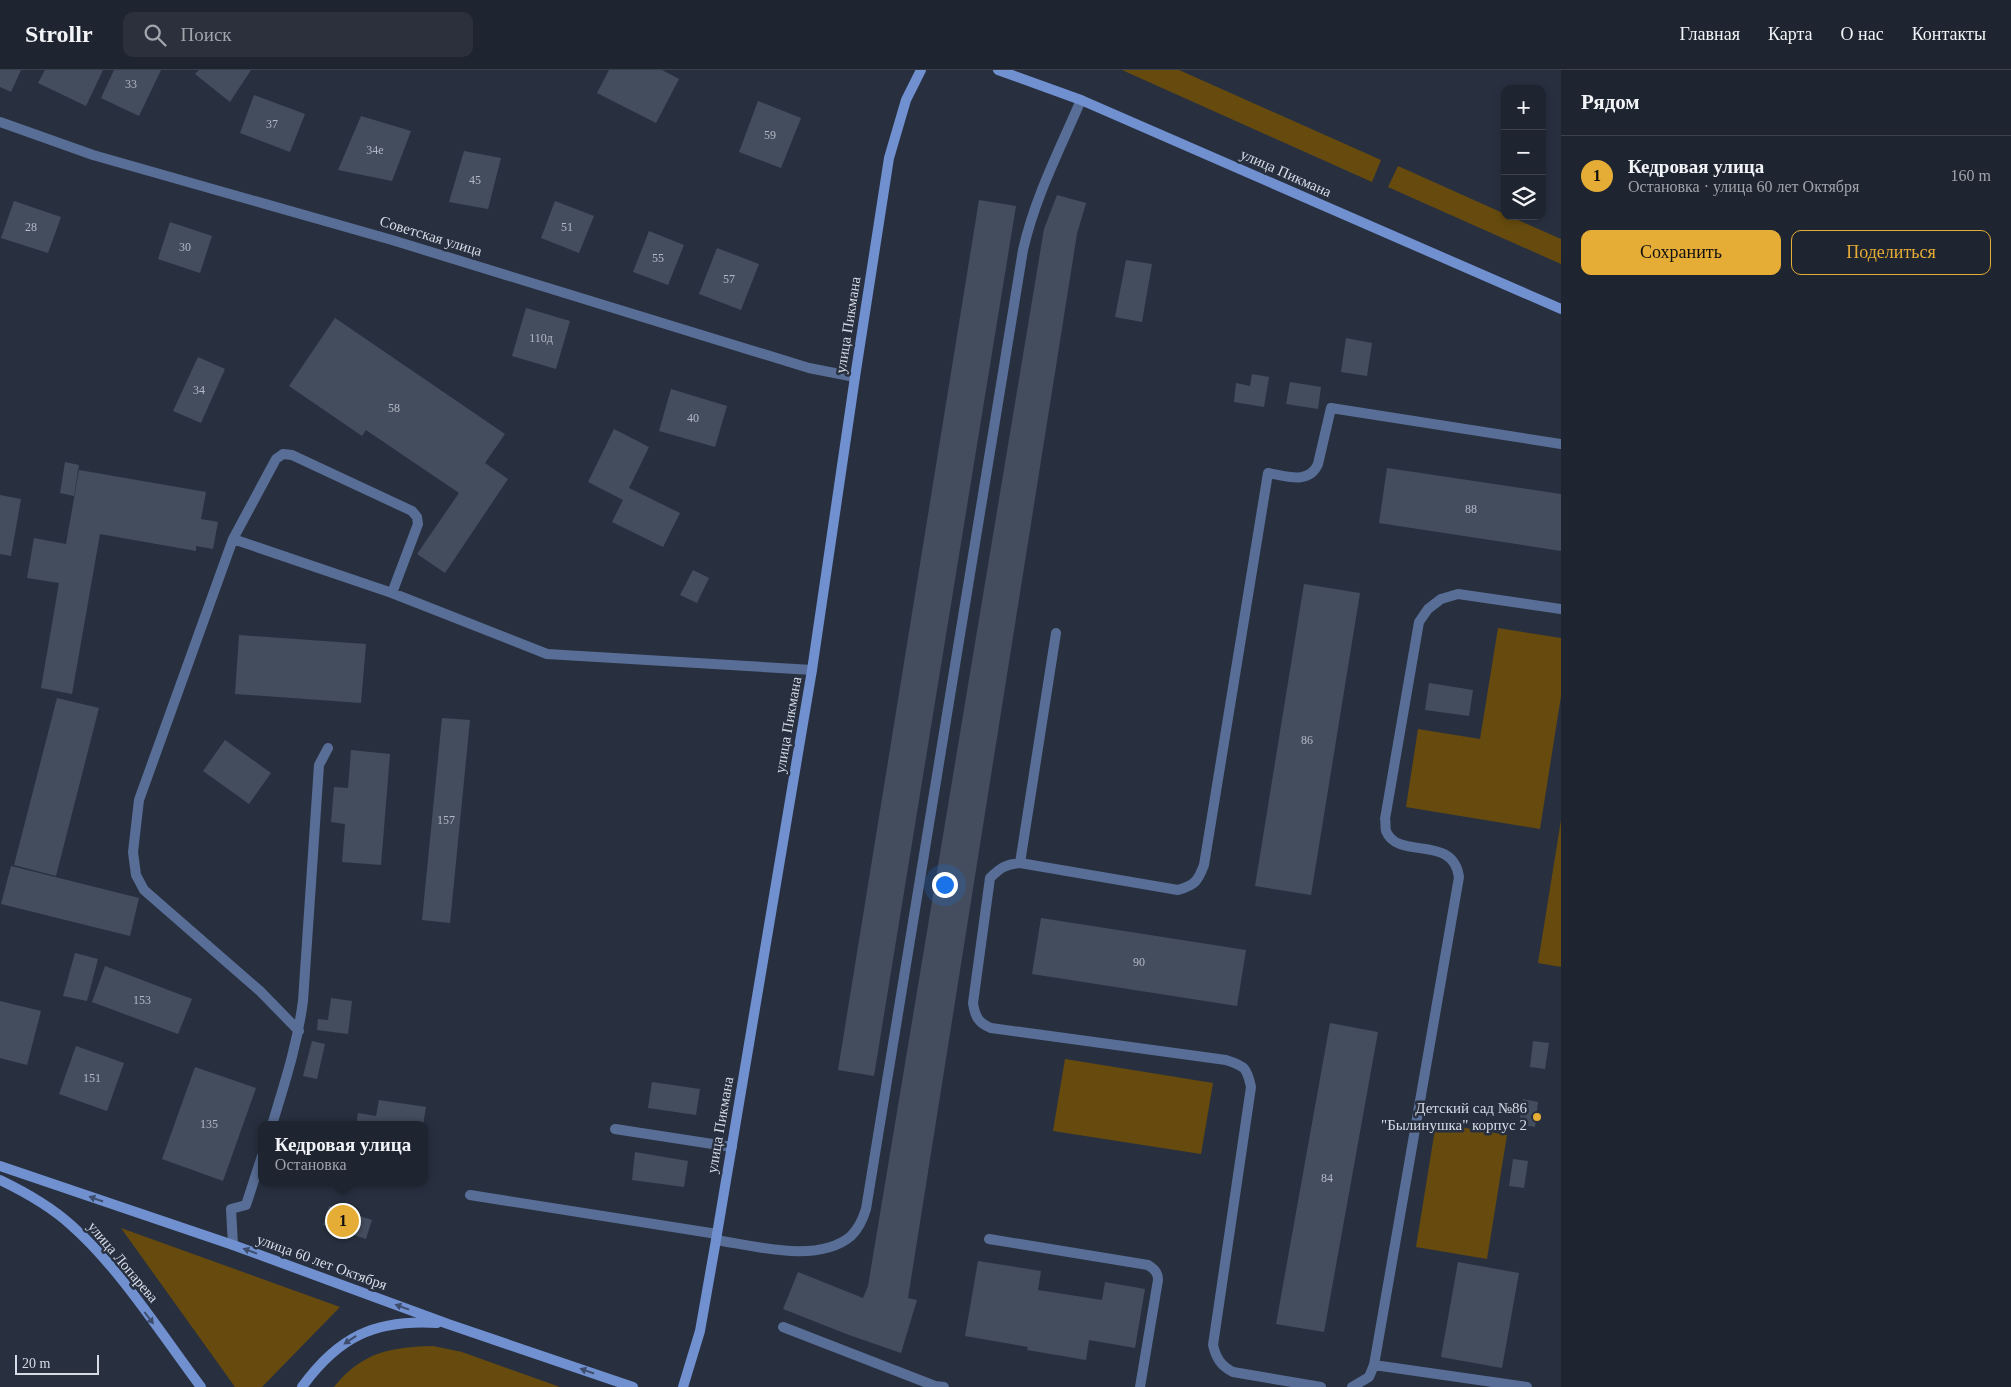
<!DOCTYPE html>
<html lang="ru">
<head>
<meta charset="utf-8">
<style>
	:root { --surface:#1e2430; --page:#2b303c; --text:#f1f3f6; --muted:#a1a4ab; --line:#3c414c; --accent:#e5ad36 }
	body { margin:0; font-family:"Times New Roman",serif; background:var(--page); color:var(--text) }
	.controls { position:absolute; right:15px; top:15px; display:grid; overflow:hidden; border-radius:10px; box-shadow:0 2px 8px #0003 }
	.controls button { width:45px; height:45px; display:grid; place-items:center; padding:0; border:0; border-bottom:1px solid var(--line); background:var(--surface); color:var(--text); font:25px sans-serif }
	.scale { position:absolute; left:15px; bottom:12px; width:84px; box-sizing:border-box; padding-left:5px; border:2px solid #d6dce6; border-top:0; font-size:14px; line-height:18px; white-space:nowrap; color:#d6dce6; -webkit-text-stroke:4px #283040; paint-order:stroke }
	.you { position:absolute; left:944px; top:814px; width:18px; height:18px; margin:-12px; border:4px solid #fff; border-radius:50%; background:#1a73e8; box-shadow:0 0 0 8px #1a73e833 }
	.badge { display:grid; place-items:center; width:32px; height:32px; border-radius:50%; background:var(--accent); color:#111; font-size:16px; font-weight:700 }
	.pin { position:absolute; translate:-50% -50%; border:2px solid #fff; box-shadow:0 1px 5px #0006 }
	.popup { position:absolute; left:258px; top:1051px; width:170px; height:65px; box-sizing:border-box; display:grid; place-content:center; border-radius:10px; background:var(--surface); filter:drop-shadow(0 1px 4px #0005); font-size:16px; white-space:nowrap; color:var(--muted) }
	.popup b { font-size:19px; color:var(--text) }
	.popup::after { content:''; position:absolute; left:50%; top:100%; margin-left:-10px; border:10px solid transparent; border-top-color:var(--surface) }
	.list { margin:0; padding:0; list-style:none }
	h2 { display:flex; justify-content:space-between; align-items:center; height:65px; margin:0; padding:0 20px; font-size:21px }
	h2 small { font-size:16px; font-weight:400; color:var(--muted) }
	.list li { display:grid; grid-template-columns:32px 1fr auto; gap:15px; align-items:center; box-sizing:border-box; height:80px; padding:0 20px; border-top:1px solid var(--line) }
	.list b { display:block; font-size:19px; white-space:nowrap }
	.list p { margin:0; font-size:16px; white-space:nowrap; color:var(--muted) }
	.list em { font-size:16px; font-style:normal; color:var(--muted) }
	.actions { display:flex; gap:10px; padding:15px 20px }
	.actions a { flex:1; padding:11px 0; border:1px solid var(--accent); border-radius:10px; text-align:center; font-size:18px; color:var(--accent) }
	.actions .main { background:var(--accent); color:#111 }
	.icon { flex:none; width:28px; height:28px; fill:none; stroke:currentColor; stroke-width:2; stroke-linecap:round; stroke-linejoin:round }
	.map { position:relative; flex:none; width:1561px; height:1317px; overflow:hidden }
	header { display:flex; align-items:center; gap:30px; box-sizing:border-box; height:70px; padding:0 25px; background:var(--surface); border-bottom:1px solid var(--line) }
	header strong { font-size:24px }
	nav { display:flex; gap:28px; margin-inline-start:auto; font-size:18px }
	.search { width:350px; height:45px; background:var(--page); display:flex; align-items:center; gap:12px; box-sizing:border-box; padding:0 18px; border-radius:10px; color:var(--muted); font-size:19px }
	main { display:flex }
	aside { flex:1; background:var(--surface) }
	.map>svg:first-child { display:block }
	.green { fill:#674b0e }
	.building { fill:#444d5e }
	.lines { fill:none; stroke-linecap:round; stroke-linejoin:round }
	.lane { stroke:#596e96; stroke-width:10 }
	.street { stroke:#596e96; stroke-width:10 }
	.secondary { stroke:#7090d0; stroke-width:10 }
	.oneway { fill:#3e4d6b }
	.poi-dot { fill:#e5ad36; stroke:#283040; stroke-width:2 }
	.labels { text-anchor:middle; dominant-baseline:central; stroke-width:5; stroke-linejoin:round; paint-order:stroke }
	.number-label { font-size:12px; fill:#b2b8c4 }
	.street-label { font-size:15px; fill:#d6dce6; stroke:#283040 }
	.poi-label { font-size:15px; fill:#d6dce6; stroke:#283040; text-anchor:end }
</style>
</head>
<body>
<header>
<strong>Strollr</strong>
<div class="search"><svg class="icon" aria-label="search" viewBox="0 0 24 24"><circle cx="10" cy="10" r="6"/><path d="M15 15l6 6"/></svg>Поиск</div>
<nav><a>Главная</a><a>Карта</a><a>О нас</a><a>Контакты</a></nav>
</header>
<main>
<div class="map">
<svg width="1561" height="1317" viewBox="0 0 1561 1317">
	<rect width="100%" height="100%" fill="#283040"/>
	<path class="green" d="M1122,0h57l202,90 -9,22z
		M1398,96l107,48v2h4l52,23v25l-173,-77z
		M1498,558l63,10v58l-21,133 -134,-22 12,-78 62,10z
		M1561,750v147l-23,-4z
		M1065,989l148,24 -12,71 -148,-23z
		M1436,1053l71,12 -20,124 -71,-12z
		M121,1158l219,79 -78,80h-27z
		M433,1276l29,6 98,35h-226c28,-35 57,-40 99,-41z"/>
	<path class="building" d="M0,0h21l-10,22 -11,-5z
		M45,0h58l-17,36 -48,-23z
		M114,0h47l-22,46 -38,-18z
		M199,0h52l-21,32 -35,-28z
		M609,0h53l17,9 -23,44 -59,-30z
		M254,25l51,19 -15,38 -50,-19z
		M758,31l43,17 -20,50 -42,-16z
		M361,46l50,15 -19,50 -54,-11z
		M464,81l37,7 -13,51 -39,-7z
		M1057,125l29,8 -9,31 -169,1064 9,2 -16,53 -52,-18 -66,-26 15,-37 65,26 5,-12 176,-1057z
		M979,130l37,6 -142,870 -36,-6z
		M14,131l47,16 -13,36 -47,-15z
		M555,131l39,15 -15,37 -38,-15z
		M170,152l42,14 -12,37 -42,-14z
		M649,161l35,14 -16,40 -35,-13z
		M717,178l42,16 -18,46 -42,-16z
		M1126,190l26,4 -10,58 -27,-5z
		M526,238l44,13 -14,48 -44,-13z
		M335,248l170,116 -20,29 23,16 -63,94 -28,-19 42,-61 -93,-63 -4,6 -73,-50z
		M1346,268l26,5 -5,33 -26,-4z
		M198,287l27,12 -24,54 -28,-12z
		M1252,304l17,3 -5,30 -30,-5 2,-19 14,3z
		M1290,312l31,5 -3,22 -32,-5z
		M671,319l56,17 -12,41 -56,-16z
		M614,359l35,18 -20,41 51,25 -17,34 -51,-25 11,-22 -35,-18z
		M65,392l14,3 -5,31 -14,-3z
		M1387,398l174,26v57l-182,-28z
		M79,400l127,22 -5,27 17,3 -5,27 -17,-3v5l-96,-17 -28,160 -31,-6 18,-105 -32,-5 7,-40 32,6z
		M0,425l21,4 -10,57 -11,-2z
		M693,500l16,8 -12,25 -17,-8z
		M1304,514l56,9 -49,302 -56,-9z
		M239,565l127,9 -5,59 -126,-9z
		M1429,613l44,7 -4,26 -44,-6z
		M57,628l42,10 -43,168 -42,-11z
		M442,648l28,2 -20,203 -28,-3z
		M225,670l46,33 -22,31 -46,-33z
		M351,680l39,4 -9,111 -39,-3 3,-38 -14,-2 3,-35 14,1z
		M11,796l128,32 -9,38 -129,-32z
		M1041,848l205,32 -9,56 -205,-32z
		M75,883l23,6 -11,42 -24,-5z
		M105,896l87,33 -14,35 -86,-32z
		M331,928l21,3 -4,33 -31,-4 1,-11 10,1z
		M0,931l41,10 -14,54 -27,-7z
		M1330,953l48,9 -54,300 -48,-8z
		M312,971l13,3 -8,35 -14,-3z
		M1533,971l16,2 -4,26 -15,-2z
		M76,976l48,17 -17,48 -48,-17z
		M195,997l61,21 -33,93 -61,-22z
		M652,1012l48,7 -4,26 -48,-7z
		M1523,1029l15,3 -3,25 -16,-3z
		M379,1030l47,7 -3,18h-67l2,-12 18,3z
		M635,1082l53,9 -4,26 -52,-7z
		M1513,1089l15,2 -4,27 -15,-2z
		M329,1136l43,14 -6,19 -43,-14z
		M978,1191l63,10 -3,19 64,10 3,-18 40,7 -10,59 -46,-8 -3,20 -59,-10 1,-3 -63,-11z
		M1458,1192l61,11 -17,95 -61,-11z"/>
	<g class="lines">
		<path class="lane" d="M233,469l159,54 155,61 265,16
			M1020,793l36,-230
			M299,961l-39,-40 -116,-101 -8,-15 -3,-23 6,-52 94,-261 43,-80 7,-5 9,1 120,56 5,6 1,7 -26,69
			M272,1055c13,-43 25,-79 31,-124l16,-236 9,-17
			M615,1059l117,18
			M470,1125l247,39
			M989,1169l159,26c6,4 10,7 10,15l-18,107
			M716,1170c40,6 102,24 135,-4 8,-8 12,-17 15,-27l157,-959c12,-53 37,-101 58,-150
			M233,1175l-2,-36 15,-4 16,-49
			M783,1257l152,59 9,1
			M1374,1295l153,22
			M1321,1317l-88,-15c-12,-6 -17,-14 -20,-27l38,-258c-4,-19 -6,-21 -25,-27l-235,-32c-13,-5 -16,-12 -18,-25l17,-125c10,-10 16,-14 30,-15l158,27c17,-5 20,-9 26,-25l64,-392c18,3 41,12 50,-9l13,-56 230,36
			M1352,1317l17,-10 5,-12 85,-488c-6,-44 -61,-16 -73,-46 -1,-3 0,-9 -1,-12l34,-197 9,-13 13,-10 17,-5 103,15"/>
		<path class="street" d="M0,52l93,33 299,85 417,128 46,9"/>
		<path class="secondary" d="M998,0l83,30 480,209
			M0,1096l233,79 215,79 185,63
			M0,1110c25,12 50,26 71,45 48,42 91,110 130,162
			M302,1317c36,-50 73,-68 135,-64
			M683,1317l17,-56 16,-91 96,-570 43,-293 34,-219 17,-58 15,-30"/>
	</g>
	<defs><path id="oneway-solid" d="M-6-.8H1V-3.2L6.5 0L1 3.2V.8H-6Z" transform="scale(1.25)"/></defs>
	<g class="oneway">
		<use href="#oneway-solid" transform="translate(96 1129) rotate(-161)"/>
		<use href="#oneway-solid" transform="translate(250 1181) rotate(-160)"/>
		<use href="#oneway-solid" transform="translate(402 1237) rotate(-160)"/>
		<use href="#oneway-solid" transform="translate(149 1248) rotate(53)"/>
		<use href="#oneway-solid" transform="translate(350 1270) rotate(146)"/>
		<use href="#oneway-solid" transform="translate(587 1301) rotate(-161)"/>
	</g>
	<circle class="poi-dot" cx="1537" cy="1047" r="5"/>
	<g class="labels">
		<g class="number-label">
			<text x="131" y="14">33</text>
			<text x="272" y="54">37</text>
			<text x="770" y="65">59</text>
			<text x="375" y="80">34е</text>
			<text x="475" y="110">45</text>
			<text x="31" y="157">28</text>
			<text x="567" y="157">51</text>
			<text x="185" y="177">30</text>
			<text x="658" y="188">55</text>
			<text x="729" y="209">57</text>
			<text x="541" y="268">110д</text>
			<text x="199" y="320">34</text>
			<text x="394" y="338">58</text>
			<text x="693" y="348">40</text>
			<text x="1471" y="439">88</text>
			<text x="1307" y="670">86</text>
			<text x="446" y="750">157</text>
			<text x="1139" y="892">90</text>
			<text x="142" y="930">153</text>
			<text x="92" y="1008">151</text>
			<text x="209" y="1054">135</text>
			<text x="1327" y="1108">84</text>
		</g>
		<g class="street-label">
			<text transform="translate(1286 103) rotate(24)">улица Пикмана</text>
			<text transform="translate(431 166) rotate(17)">Советская улица</text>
			<text transform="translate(848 255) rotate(-81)">улица Пикмана</text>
			<text transform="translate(788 655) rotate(-80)">улица Пикмана</text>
			<text transform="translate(720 1055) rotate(-80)">улица Пикмана</text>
			<text transform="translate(123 1192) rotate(50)">улица Лопарева</text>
			<text transform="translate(322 1192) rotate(20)">улица 60 лет Октября</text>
		</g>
		<g class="poi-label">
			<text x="1527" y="1038">Детский сад №86<tspan x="1527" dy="17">"Былинушка" корпус 2</tspan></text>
		</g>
	</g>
</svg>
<div class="controls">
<button>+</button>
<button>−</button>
<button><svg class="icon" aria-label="layers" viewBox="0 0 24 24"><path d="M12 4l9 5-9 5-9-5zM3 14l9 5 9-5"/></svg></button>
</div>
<div class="scale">20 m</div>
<div class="you"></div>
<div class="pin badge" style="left:343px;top:1151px">1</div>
<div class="popup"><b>Кедровая улица</b>Остановка</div>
</div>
<aside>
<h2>Рядом<small></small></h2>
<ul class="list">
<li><span class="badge">1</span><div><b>Кедровая улица</b><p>Остановка · улица 60 лет Октября</p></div><em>160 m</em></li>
</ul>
<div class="actions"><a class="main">Сохранить</a><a>Поделиться</a></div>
</aside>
</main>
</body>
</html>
